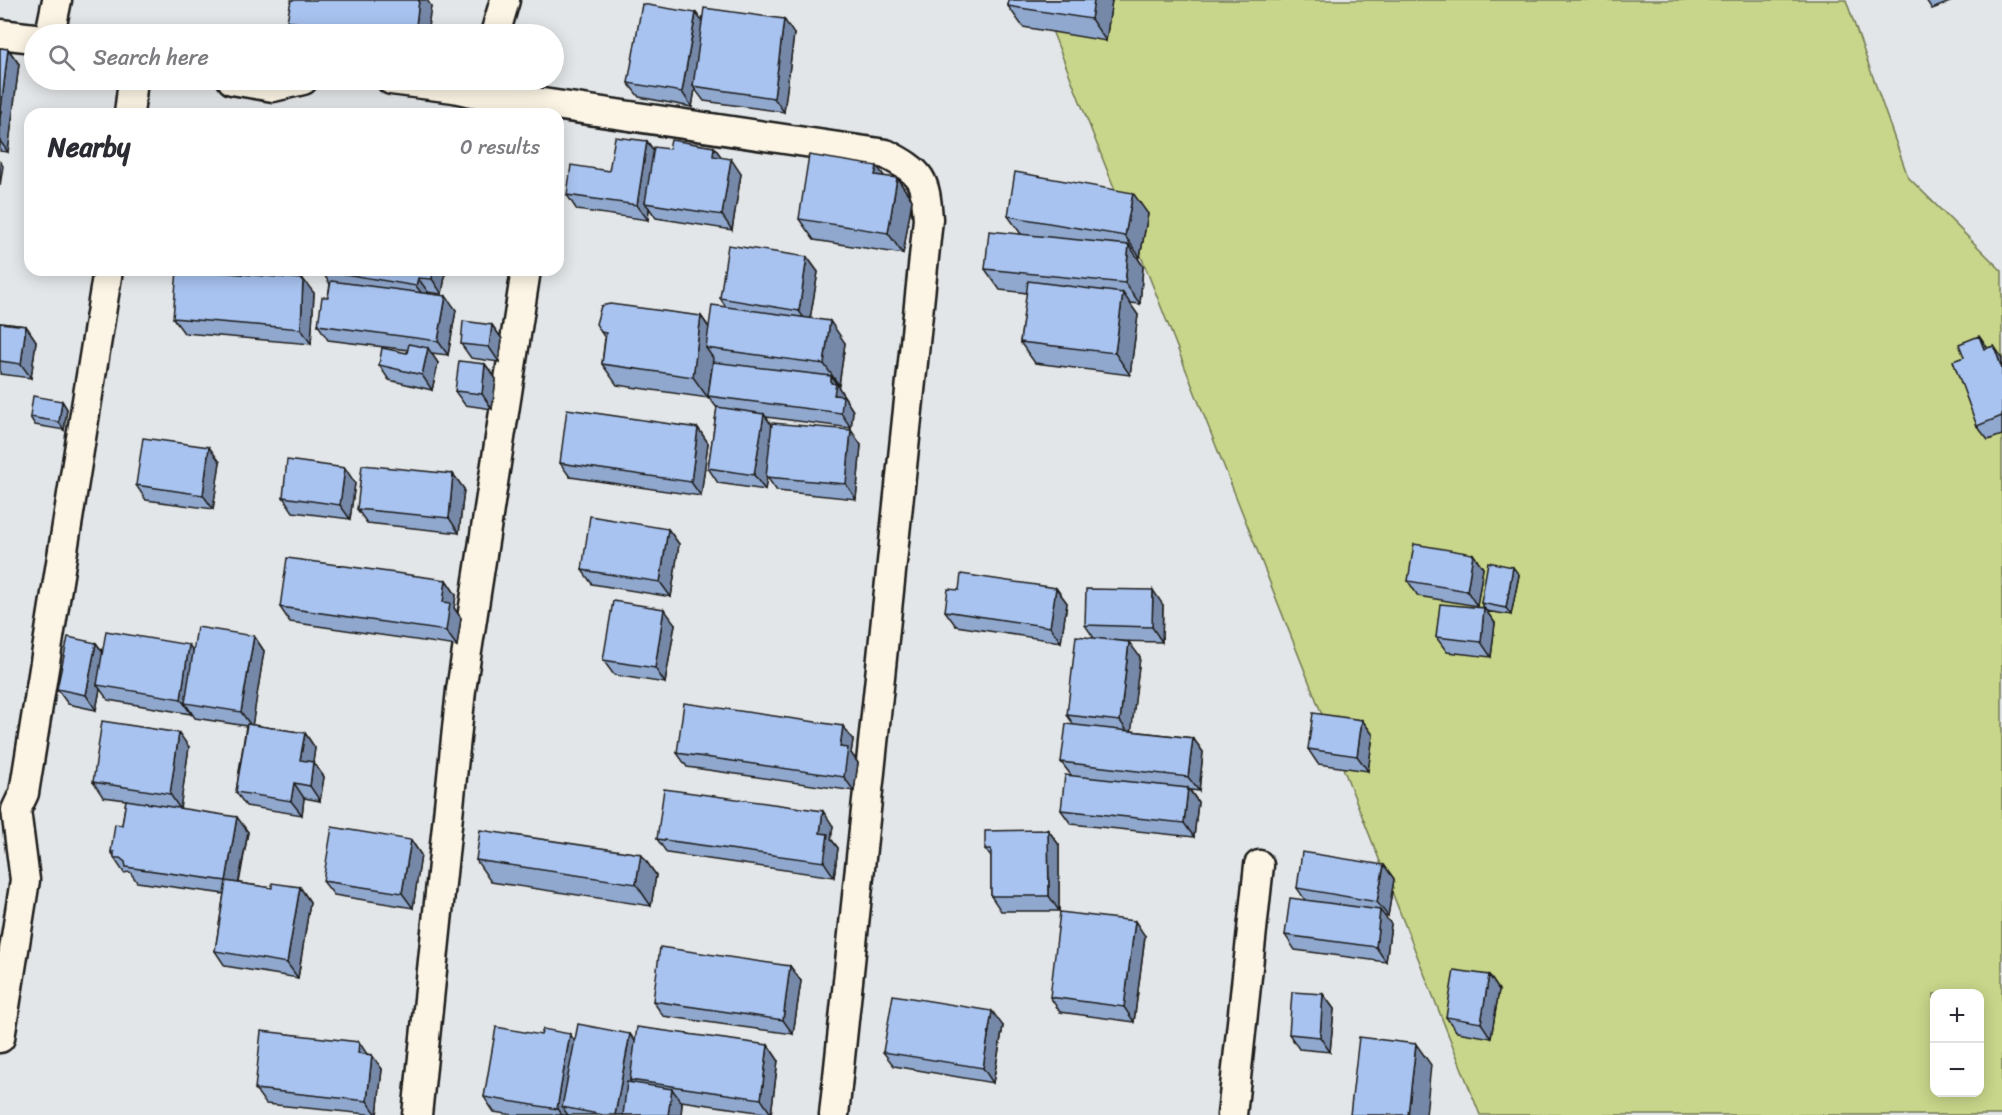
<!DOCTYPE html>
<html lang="en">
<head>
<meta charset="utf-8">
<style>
	:root { --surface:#fff; --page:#f7f7f7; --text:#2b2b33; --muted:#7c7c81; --line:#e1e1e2 }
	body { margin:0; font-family:Sriracha,sans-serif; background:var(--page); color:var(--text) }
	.controls { position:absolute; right:18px; bottom:18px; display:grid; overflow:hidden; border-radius:12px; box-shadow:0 3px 15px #0003 }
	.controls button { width:54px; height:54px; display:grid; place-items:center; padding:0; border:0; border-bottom:2px solid var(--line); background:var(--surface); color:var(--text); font:30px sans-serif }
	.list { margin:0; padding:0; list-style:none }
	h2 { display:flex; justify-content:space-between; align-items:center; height:78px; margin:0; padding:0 24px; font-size:26px }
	h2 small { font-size:20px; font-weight:400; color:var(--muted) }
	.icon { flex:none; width:33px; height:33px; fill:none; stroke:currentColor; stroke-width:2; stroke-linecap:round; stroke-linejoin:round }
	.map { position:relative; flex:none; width:2002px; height:1115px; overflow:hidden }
	.search { position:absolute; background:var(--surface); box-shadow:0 3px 15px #0003; left:24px; top:24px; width:540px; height:66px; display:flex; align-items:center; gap:15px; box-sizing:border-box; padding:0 21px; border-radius:33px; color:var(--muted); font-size:22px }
	.panel { position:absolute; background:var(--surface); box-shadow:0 3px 15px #0003; left:24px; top:108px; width:540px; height:168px; border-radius:18px }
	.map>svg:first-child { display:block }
	.green { fill:#c7d68a; stroke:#727953; stroke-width:1.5; fill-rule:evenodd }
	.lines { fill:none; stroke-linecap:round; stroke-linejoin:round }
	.minor-casing { stroke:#1c1c1c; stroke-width:33 }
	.minor { stroke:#fcf5e5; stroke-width:28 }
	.wall { fill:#90a8ce; stroke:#1c1c1c; stroke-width:1.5 }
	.shaded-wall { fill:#7688a8; stroke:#1c1c1c; stroke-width:1.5 }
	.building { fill:#a8c3f0; stroke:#1c1c1c; stroke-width:1.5 }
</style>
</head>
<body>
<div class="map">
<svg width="2002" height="1115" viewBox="0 0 2002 1115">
	<rect width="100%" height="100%" fill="#e3e6e8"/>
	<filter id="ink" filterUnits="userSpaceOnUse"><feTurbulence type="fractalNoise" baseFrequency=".0167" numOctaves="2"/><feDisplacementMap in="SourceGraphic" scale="12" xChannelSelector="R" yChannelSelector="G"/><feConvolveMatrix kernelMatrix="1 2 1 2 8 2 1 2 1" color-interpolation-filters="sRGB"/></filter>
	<g filter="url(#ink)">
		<path class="green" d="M1040,0h806l62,177 94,94v844h-522zM1934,994h46v98h-46z"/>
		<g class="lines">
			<g class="minor-casing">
				<path id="minor" d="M0,34l34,4
					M50,34l7,-34
					M495,34l10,-34
					M232,80l41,7 30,-7
					M391,80l63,8 27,6 4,-14
					M481,94l405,60c36,19 39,24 42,65l-94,896
					M129,114l4,-34
					M0,1038l25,-158 -9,-70 8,-17 84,-523
					M417,1115l44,-425 65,-420
					M1232,1115l27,-250"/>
			</g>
			<use href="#minor" class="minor"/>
		</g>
		<path class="wall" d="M1009,0h103l-6,41 -83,-14 -15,-21z
			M1926,0h29l-23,9z
			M431,6l-4,28h-130l-10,-13z
			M696,13l6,8 92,13 -10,78 -80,-11 -9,-12 -3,18 -53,-10 -11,-14z
			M0,48l8,1 11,15 -11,88 -8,-1z
			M647,141l7,10 15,-2 45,-2 8,11 19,16 -9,56 -76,-12 -7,-10 -1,12 -71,-10 -10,-15 42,-24z
			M897,178l15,22 -9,54 -89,-14 -15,-21z
			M1148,214l-8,43h-3l6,9 -3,38 -11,-1 9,12 -8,60 -95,-12 -15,-21 7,-49 -27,-3 -15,-21 36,-35 -13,-18z
			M807,257l11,15 -8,46 35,25 -6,42h-2l9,14v1l7,11 -2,17 -85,-11 5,8 90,20 -5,54 -79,-8 -10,-14 -2,13 -47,-7 -10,-15 9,-60 -9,-12 4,-26 -4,28 -91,-13 -15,-21 3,-26 -4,-6 100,-16 8,11 17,-20 -6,-9z
			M204,270h35v4l75,19 -3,51 -127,-11 -11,-15 48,-46z
			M321,270h125l-4,24 -14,-2v1l28,17 -8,45 -17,-2 7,10 -6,27 -43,-10 -10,-15 28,-12 1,-3 -80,-10 -10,-15 10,-28 2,-13z
			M0,323l26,3 10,15 -5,37 -31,-4z
			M492,325l10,14 -3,23 -28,-4 -10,-14z
			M1994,346l8,12v77l-14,5 -11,-14 11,-78z
			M485,364l11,15 -4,30 -27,-4 -10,-14z
			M62,401l5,8 -3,21 -29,-5 -5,-8z
			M698,428l10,15 -7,53 -131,-19 -10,-14z
			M220,462l-7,47 -67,-9 -10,-15z
			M453,474l11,15 -5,44 -92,-10 -10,-14z
			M355,483l-5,36 -57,-7 -10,-15z
			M668,529l11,15 -8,53 -79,-13 -10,-14z
			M1473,554l10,14 -6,38 -59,-10 -10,-15z
			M1519,575l-8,40 -25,-4 -5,-8z
			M446,580l10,15 -2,13 7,10 -4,28 -167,-24 -10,-15z
			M1056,588l11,15 -6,39 -105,-16 -11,-15 14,-21z
			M1163,605l-1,37 -48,-1 26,16 -9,74 62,7 10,14 -4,39 -9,-1 8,12 -4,35 -123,-13 -10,-14 10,-35 -10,-13 13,-37 -7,-10 27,-77 -9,-13z
			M1484,608l11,15 -4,34 -44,-5 -11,-15z
			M675,624l-10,59 -51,-8 -11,-15z
			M254,636l10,15 -12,74 53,8 10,15 -2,14 11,15 -4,24 -16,-3 -2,17 -56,-9 -10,-14 10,-66 -51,-8 -4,-6v2l-83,-14 -8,-11 -4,21 -28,-6 -11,-15 39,-46 7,9 90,-1z
			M1362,720l11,15 -5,36 -50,-7 -10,-15z
			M853,740l-2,13 7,10 -4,28 -167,-24 -10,-14z
			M189,747l-9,61 68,24 -9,51 33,5 28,-1 10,15 -12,76 -73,-12 -10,-15 9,-57 -87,-12 -7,-10 -6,1 -10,-15v-2l-3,-4 11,-27 4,-25 -23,-3 -10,-15z
			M833,826l-2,13 7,9 -4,29 -167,-24 -10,-14z
			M1048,830l11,15v66h-58l-10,-15v-39l-6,-8z
			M411,840l10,15 -8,53 -79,-13 -11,-14z
			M641,854l15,21 -5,31 -160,-24 -15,-22z
			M1384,865l10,14 -6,37h-4l7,8 -5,38 -91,-12 -10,-15 20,-35 -8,-12z
			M1145,936l-11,86 -74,-10 -10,-15z
			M790,966l11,15 -8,53 -130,-18 -10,-15z
			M1489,975l10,15 -8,48 -34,-6 -11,-15z
			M1323,994l11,15 -4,43 -31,-3 -10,-15z
			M1003,1026l-10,57 -99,-17 -11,-14z
			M630,1034l5,8 133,3 10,15 -7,54 -90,-13 1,2 -1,12h-168l-19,-3 -10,-15 91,-55z
			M368,1054l14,15 -5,46 -111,-11 -11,-15z"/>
		<path class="shaded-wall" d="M419,0h8l4,6 -4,28h-12z
			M1094,0h18l-6,41 -15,-22z
			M696,13l10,14 -13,59 2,3 -3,18 -10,-15z
			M784,19l10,15 -10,78 -10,-14z
			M8,49l11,15 -11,88 -8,-11v-23z
			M647,141l10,15 -12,47 4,5 -1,12 -11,-15z
			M714,147l11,15 -12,-6z
			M731,159l10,15 -9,56 -10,-15z
			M0,162l3,4 -3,20z
			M877,166l15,21 -17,-12z
			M897,178l15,22 -9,54 -15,-21z
			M1133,193l15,21 -8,43 -15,-21z
			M1129,245l14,21 -3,38 -15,-21z
			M807,257l11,15 -9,53 -10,-14z
			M433,270h13l-4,24 -10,-15z
			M418,278l10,14 -1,8 -11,-14z
			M303,279l11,14 -3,51 -10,-15z
			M1123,293l15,22 -8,60 -15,-22z
			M446,296l10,14 -8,45 -10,-14z
			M701,316l15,22 -10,10 7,10 -5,40 -15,-21z
			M830,321l15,22 -6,42 -15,-21z
			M492,325l10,14 -3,23 -10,-15z
			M26,326l10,15 -5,37 -10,-14z
			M1979,336l11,15 -6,-2z
			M1994,346l8,12v11z
			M428,348l10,15 -6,27 -10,-15z
			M485,364l11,15 -4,30 -10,-15z
			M831,376l10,15v1l5,7v1l7,11 -2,17 -10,-15 -10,-30z
			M62,401l5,8 -3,21 -5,-8z
			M764,414l10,15 -9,61 -11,-15z
			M698,428l10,15 -7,53 -10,-14z
			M851,430l10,15 -5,54 -10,-15z
			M209,447l11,15 -7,47 -10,-14z
			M345,468l10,15 -5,36 -10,-14z
			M453,474l11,15 -5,44 -10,-15z
			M668,529l11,15 -8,53 -11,-15z
			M1473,554l10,14 -6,38 -10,-15z
			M1513,567l6,8 -8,40 -5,-7z
			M446,580l10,15 -2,13 7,10 -4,28 -11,-15 -3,-29z
			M1056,588l11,15 -6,39 -11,-15z
			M1153,590l10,15 -1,37 -10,-15z
			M1484,608l11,15 -4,34 -10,-15z
			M664,609l11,15 -10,59 -10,-15z
			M254,636l10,15 -12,76 -11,-15z
			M1129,642l11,15 -9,79 -11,-15z
			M96,643l10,14 -9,28 3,4 -4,21 -10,-15z
			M189,645l11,14 -15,44 6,9v2l-10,-15z
			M1362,720l11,15 -5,36 -11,-15z
			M843,726l10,14 -2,13 7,10 -4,28 -10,-14 -4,-30z
			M179,733l10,14 -9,62 -10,-15z
			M305,733l10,15 -4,27 -11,-15z
			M1193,738l10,14 -4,39 -11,-14z
			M313,762l11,15 -4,24 -10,-15z
			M294,783l10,15 -2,17 -11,-14z
			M1188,788l10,14 -4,35 -10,-14z
			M823,811l10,15 -2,13 7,9 -4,29 -10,-15 -4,-29z
			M237,817l11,15 -12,64 -10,-15z
			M1048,830l11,15v66l-10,-15z
			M411,840l10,15 -8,53 -11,-15z
			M641,854l15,21 -5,31 -15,-22z
			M1384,865l10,14 -6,37 -11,-14z
			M300,887l10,15 -12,76 -11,-15z
			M1380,910l11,14 -5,38 -10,-15z
			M1135,921l10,15 -11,86 -10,-15z
			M790,966l11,15 -8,53 -10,-14z
			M1489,975l10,15 -8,48 -10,-15z
			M1323,994l11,15 -4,43 -10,-15z
			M992,1011l11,15 -10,57 -10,-15z
			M570,1034l10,15 -18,58 6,8h-6l-5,-6z
			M630,1034l11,15 -11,31 3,6 -5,29h-13z
			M359,1042l10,15 -11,-4z
			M1416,1044l15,21 -5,50h-18z
			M768,1045l10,15 -7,54 -10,-15z
			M372,1055l10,14 -5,46 -10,-14z
			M672,1089l10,14 -1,12h-13z"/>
		<path class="building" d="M291,0h128l-4,34h-44l-84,-13z
			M1009,0h85l-3,19 -83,-13z
			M642,4l54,9 -14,79 -54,-9z
			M704,8l80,11 -10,79 -81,-12z
			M0,48l8,1 -8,69z
			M615,137l32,4 -10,64 -70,-10 4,-30 38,6z
			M671,140l43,7 -1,9 18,3 -9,56 -77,-12 9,-56 15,2z
			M809,155l68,11 -2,9 22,3 -9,55 -89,-14z
			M1015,172l118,21 -8,43 -117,-20z
			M989,231l140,14 -4,38 -140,-14z
			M728,245l79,12 -8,54 -79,-13z
			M177,270h15l111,9 -2,50 -128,-11z
			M321,270h112l-1,9 -14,-1 -2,8z
			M331,281l115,15 -8,45 -120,-16 4,-28h6z
			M1028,281l95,12 -8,60 -95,-11z
			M610,304l91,12 -8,61 -91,-13 4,-31 -5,-1 -5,-8 5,-18z
			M712,305l118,16 -6,43 -118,-16z
			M463,321l29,4 -3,22 -28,-3z
			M0,323l26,3 -5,38 -21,-3z
			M1979,336l5,13 10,-3 8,23v47l-25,10 -24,-65 11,-4 -5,-13z
			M409,344l19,4 -6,27 -43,-10 3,-17 25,5z
			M459,361l26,3 -3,30 -27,-3z
			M713,362l118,14v7l5,1 -2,11 9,1 -2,17 -133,-17z
			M33,396l29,5 -3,21 -29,-5z
			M717,407l47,7 -10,61 -46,-7z
			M567,409l131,19 -7,54 -131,-19z
			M772,423l79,7 -5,54 -80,-7z
			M143,438l66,9 -6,48 -67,-10z
			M287,460l58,8 -5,37 -57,-8z
			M362,465l91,9 -4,44 -92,-9z
			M590,516l78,13 -8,53 -78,-12z
			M1414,544l59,10 -6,37 -59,-10z
			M287,558l159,22 -3,22 7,1 -4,28 -166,-24z
			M1488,562l25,5 -7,41 -25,-5z
			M961,574l95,14 -6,39 -105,-16 3,-22 11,1z
			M1086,589l67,1 -1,37 -67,-2z
			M613,601l51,8 -9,59 -52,-8z
			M1440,604l44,4 -3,34 -45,-5z
			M197,627l57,9 -13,76 -56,-9z
			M106,631l83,14 -8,54 -84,-14z
			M1076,636l53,6 -9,79 -53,-6z
			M68,637l28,6 -10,52 -29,-6z
			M684,703l159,23 -3,21 8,1 -4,29 -167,-24z
			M1313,713l49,7 -5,36 -49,-7z
			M102,721l77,12 -9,61 -77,-12z
			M247,724l58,9 -5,27 13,2 -3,24 -16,-3 -3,18 -55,-9z
			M1066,724l127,14 -5,39 -127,-15z
			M1065,775l123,13 -4,35 -123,-13z
			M664,789l159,22 -3,22 8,1 -4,28 -167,-23z
			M126,800l111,17 -11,64 46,7v-5l28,4 -13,76 -72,-12 11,-70 -100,-14 -1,-5 -5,-4h-6v-6h-3l4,-28 7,1z
			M332,827l79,13 -9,53 -79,-12z
			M480,830l161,24 -5,30 -160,-24z
			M1048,830l1,66h-58v-47h-6v-18z
			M1302,852l82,13 -7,37 -80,-14z
			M1290,898l90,12 -4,37 -91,-12z
			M1060,912l75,9 -11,86 -74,-10z
			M660,947l130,19 -7,54 -130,-19z
			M1454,970l35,5 -8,48 -35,-6z
			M1292,992l31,2 -3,43 -31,-3z
			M893,995l99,16 -9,57 -100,-16z
			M578,1024l52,10 -15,81h-12l-41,-8z
			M496,1027l45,8 2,-6 27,5 -13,75 -73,-12z
			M637,1027l131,18 -7,54 -131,-19z
			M261,1031l98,11 -1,11 14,2 -5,46 -112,-12z
			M1359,1037l57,7 -8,71h-58z
			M627,1082l45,7 -4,26h-45z"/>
	</g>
</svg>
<div class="controls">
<button>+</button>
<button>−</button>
</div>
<div class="search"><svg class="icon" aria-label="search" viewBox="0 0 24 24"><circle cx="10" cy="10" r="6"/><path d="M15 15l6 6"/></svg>Search here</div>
<section class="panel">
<h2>Nearby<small>0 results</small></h2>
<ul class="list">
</ul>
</section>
</div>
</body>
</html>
